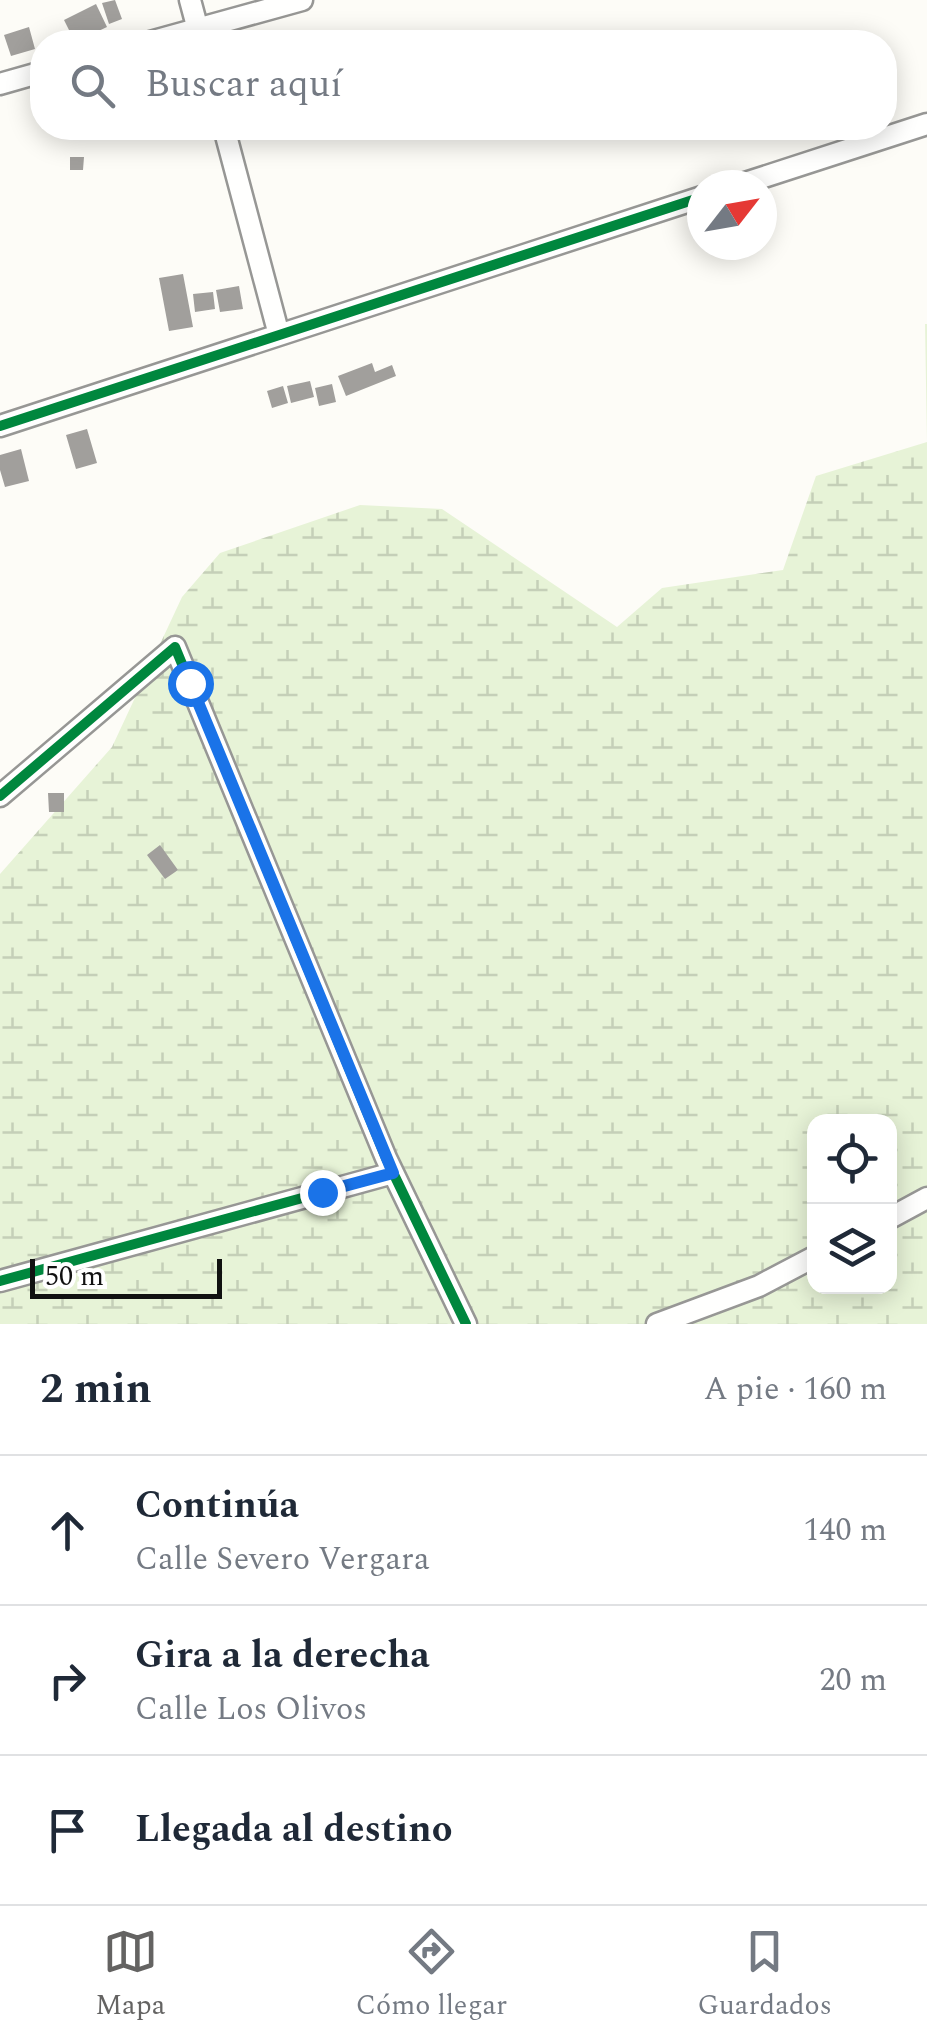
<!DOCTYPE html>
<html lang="es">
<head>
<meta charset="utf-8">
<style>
	:root { --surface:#fff; --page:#f2f2f3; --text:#1f2937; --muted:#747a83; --line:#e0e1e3; --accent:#646362 }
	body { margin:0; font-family:Spectral,serif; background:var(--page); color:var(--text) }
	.controls { position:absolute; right:30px; bottom:30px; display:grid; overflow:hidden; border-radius:20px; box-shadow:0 5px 25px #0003 }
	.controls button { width:90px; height:90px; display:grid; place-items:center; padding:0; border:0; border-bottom:2px solid var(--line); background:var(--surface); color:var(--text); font:50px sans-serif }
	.compass { position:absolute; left:687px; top:170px; width:90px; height:90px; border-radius:50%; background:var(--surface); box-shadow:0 5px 25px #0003; rotate:59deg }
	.scale { position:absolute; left:30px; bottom:25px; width:192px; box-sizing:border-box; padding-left:10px; border:5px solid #111; border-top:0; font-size:28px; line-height:35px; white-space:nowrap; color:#111; -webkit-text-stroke:8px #fff; paint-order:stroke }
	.stop { position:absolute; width:30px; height:30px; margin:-22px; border:8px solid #1a73e8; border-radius:50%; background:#fff }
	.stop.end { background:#1a73e8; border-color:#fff; box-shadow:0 2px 10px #0008 }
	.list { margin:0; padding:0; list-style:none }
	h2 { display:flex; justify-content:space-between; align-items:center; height:130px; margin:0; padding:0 40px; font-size:42px }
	h2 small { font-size:32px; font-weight:400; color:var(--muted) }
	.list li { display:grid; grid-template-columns:65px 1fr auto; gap:30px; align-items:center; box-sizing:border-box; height:150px; padding:0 40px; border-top:2px solid var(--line) }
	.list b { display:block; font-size:38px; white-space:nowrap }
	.list p { margin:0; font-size:32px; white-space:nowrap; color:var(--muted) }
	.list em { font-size:32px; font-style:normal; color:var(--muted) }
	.icon { flex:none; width:55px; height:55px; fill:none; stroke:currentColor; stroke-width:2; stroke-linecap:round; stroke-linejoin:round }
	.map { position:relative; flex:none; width:927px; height:1324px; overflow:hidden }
	.search { position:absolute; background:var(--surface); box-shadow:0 5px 25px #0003; left:30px; right:30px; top:30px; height:110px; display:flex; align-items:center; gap:25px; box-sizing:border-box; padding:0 35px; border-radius:40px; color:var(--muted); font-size:38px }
	.sheet { height:580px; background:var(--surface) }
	nav { display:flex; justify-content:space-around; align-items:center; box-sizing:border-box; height:140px; border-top:2px solid var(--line); background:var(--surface); font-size:28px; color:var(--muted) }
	nav a { display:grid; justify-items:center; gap:5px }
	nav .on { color:var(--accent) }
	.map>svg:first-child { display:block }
	.wetland { fill:url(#wetland-marsh); fill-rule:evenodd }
	.building { fill:#a19f9c }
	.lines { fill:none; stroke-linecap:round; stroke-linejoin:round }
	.street-casing { stroke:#979795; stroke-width:25 }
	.street { stroke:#fffffe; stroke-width:20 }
	.cycleway-casing { stroke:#fff; stroke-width:16 }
	.cycleway { stroke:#00873e; stroke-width:10 }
	.route { stroke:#1a73e8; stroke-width:12 }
</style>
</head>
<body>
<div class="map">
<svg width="927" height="1324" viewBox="0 0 927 1324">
	<defs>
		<pattern id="wetland-marsh" width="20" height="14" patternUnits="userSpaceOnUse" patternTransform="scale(2.5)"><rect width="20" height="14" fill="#e7f3d7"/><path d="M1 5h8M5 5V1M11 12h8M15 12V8" fill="none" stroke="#c5cfb8"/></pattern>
	</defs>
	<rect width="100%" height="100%" fill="#fdfcf7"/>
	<path class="wetland" d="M925,324h2v1000h-927v-450l112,-127 70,-150 38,-44 140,-48 82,4 175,118 45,-39 121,-18 33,-94 111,-34zM814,1122h76v164h-76z"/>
	<path class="building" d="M115,0l7,19 -13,5 -7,-21z
		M96,4l11,23 -32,15 -11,-22z
		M29,27l6,22 -24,7 -7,-21z
		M70,157h14l-1,13h-13z
		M183,274l10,53 -24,4 -10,-53z
		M239,286l4,23 -23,3 -4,-22z
		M213,292l2,17 -20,3 -2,-18z
		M372,363l3,9 17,-7 4,11 -50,20 -8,-20z
		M310,381l4,16 -23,6 -4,-17z
		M332,384l4,18 -17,4 -4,-18z
		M283,386l5,17 -16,5 -5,-17z
		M87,429l10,34 -21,6 -10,-34z
		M21,449l8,32 -24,6 -5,-17v-15z
		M48,793h16v19h-15z
		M160,845l18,25 -13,9 -18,-24z"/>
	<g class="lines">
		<g class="street-casing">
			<path id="street" d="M190,0l11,41
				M150,42l152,-42
				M0,84l42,-12
				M224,128l55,207
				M739,185l188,-61
				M0,426l702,-229
				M0,796l175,-149 211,511 80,166
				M890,1218l37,-20
				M0,1281l393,-108
				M657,1324l102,-38 55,-29"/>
		</g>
		<use href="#street" class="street"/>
		<g class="cycleway-casing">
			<path id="cycleway" d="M0,426l702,-229
				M0,796l175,-149 211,511 80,166
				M0,1281l393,-108"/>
		</g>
		<use href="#cycleway" class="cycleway"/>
	</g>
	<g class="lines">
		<path class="route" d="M190,683l203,490 -71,19"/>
	</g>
</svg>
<div class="controls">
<button><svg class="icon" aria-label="locate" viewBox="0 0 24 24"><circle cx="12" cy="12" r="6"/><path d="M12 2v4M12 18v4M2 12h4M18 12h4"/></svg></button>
<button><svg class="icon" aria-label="layers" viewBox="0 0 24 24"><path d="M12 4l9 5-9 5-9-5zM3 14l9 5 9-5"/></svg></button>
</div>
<svg class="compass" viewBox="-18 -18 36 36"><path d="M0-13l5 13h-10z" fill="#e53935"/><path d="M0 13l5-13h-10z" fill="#747a83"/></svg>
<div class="scale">50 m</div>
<div class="stop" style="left:190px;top:683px"></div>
<div class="stop end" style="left:322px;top:1192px"></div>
<div class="search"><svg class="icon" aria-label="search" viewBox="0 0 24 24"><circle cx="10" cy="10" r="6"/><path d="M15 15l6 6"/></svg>Buscar aquí</div>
</div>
<section class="sheet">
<h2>2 min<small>A pie · 160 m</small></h2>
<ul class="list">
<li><svg class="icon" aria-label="ahead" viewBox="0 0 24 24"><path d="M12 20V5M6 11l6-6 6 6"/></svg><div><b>Continúa</b><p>Calle Severo Vergara</p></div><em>140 m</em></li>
<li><svg class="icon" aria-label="right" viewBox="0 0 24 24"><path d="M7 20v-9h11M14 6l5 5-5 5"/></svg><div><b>Gira a la derecha</b><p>Calle Los Olivos</p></div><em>20 m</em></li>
<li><svg class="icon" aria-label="arrive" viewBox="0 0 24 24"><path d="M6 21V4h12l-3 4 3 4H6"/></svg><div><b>Llegada al destino</b></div></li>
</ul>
</section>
<nav>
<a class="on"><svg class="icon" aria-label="map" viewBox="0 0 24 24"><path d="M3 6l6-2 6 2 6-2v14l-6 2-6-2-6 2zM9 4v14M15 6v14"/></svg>Mapa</a>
<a><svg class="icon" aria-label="directions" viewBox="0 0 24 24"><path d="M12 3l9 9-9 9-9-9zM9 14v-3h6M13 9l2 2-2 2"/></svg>Cómo llegar</a>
<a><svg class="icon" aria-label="saved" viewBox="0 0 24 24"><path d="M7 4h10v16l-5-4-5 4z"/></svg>Guardados</a>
</nav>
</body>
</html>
